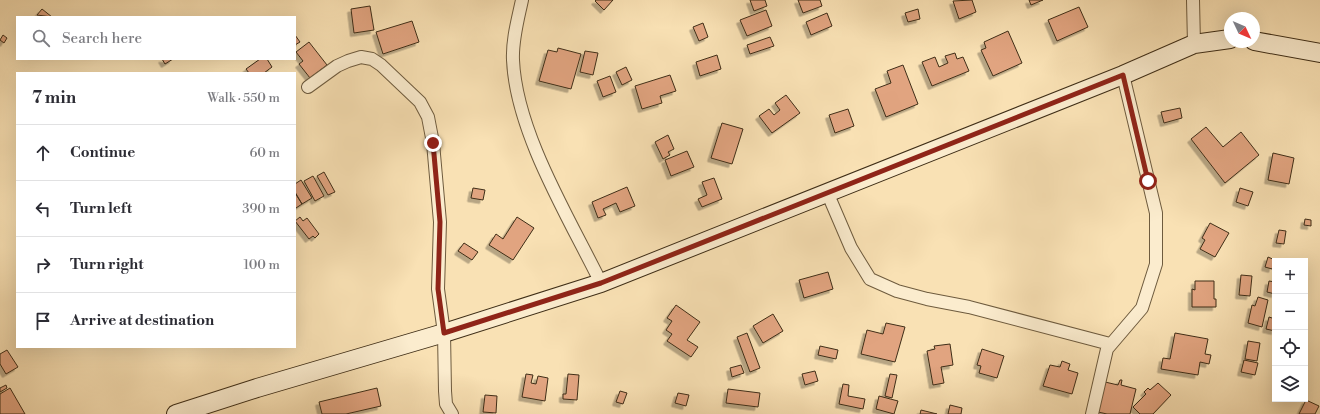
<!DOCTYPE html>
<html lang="en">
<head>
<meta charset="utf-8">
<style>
	:root { --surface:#fff; --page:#f2f2f3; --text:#2b2b33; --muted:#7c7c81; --line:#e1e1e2 }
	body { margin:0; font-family:"Libre Bodoni",serif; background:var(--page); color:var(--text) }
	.controls { position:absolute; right:12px; bottom:12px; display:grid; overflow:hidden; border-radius:0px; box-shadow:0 4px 16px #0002 }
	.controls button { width:36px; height:36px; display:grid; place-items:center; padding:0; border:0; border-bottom:1px solid var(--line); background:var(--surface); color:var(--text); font:20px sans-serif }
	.compass { position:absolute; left:1224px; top:12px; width:36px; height:36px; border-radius:50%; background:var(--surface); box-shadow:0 4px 16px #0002; rotate:134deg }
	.stop { position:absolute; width:12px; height:12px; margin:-9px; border:3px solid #8f2418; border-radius:50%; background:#fff }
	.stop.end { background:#8f2418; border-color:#fff; box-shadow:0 1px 4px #0008 }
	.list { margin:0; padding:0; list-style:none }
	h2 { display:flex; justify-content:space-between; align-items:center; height:52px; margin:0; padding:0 16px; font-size:17px }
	h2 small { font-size:13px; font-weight:400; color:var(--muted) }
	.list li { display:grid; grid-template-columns:26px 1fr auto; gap:12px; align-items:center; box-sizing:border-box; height:56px; padding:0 16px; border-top:1px solid var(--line) }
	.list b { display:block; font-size:15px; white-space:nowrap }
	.list em { font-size:13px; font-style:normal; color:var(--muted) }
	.icon { flex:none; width:22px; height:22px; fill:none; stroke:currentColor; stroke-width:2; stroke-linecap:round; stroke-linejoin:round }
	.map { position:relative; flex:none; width:1320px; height:414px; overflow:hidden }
	.search { position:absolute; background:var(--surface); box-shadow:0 4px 16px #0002; left:16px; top:16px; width:280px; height:44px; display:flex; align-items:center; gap:10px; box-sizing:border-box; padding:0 14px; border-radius:0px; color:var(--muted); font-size:15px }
	.panel { position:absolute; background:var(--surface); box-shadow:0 4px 16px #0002; left:16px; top:72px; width:280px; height:276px; border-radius:0px }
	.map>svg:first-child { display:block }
	.building { fill:#e1a480; stroke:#3f2e17; filter:url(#shadow) }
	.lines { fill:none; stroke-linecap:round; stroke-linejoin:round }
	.street-casing { stroke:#6e5b3e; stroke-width:14 }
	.secondary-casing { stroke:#3f2e17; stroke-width:20 }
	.street { stroke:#fbecce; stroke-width:12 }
	.secondary { stroke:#fbecce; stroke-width:18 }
	.route { stroke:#8f2418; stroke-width:5 }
</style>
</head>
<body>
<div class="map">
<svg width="1320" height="414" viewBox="0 0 1320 414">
	<defs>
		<filter id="shadow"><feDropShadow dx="-3.5" dy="3.5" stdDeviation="0" flood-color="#0004"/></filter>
	</defs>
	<rect width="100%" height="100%" fill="#f9e1b4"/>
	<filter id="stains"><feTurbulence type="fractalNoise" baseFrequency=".005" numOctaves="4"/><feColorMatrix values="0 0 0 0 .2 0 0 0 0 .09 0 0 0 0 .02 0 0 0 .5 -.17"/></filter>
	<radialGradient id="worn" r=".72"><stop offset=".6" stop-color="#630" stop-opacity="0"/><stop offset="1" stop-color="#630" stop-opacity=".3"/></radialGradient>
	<path class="building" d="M596,0h17l-9,10 -9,-9z
		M750,0h15l2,6 -13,5z
		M798,0h22l2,6 -19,7z
		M972,0l4,12 -17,7 -6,-18z
		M1029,0h14l-12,5z
		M370,6l4,24 -20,3 -3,-24z
		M1079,7l9,20 -31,14 -9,-21z
		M42,9l10,8 -15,-2z
		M918,9l2,10 -12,3 -3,-9z
		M766,10l6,16 -25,10 -7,-16z
		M827,13l5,13 -21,9 -5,-13z
		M412,21l7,21 -36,12 -7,-22z
		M703,23l5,14 -9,4 -6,-14z
		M1008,31l14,32 -29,13 -12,-26 5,-2 -2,-6z
		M3,35l4,3 -3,5 -4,-3z
		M295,35l5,7 -5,3z
		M770,37l4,9 -24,8 -3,-9z
		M309,42l18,23 -17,13 -11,-14 4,-3 -7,-9z
		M558,48l23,6 -10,35 -32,-8 9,-31 9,2z
		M585,51l13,2 -5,22 -13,-3z
		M955,53l2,6 6,-2 6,14 -37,15 -10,-24 13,-5 4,10 9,-4 -3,-7z
		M717,55l4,14 -21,7 -4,-14z
		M162,59h11l-8,5z
		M260,59h7l5,8 -8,6h-15l-3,-4z
		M903,65l15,39 -32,13 -11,-28 16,-6 -4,-12z
		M626,67l6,13 -10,5 -6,-13z
		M670,75l6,16 -16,5 2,7 -20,6 -7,-23z
		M610,76l6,16 -13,5 -6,-16z
		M786,95l14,18 -28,20 -13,-17 10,-7 5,6 6,-5 -5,-7z
		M1180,108l2,10 -18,5 -3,-11z
		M848,109l6,17 -19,7 -6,-18z
		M722,123l21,6 -11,35 -21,-6z
		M1206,127l17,20 18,-15 18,23 -34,28 -34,-44z
		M668,135l6,14 -6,3 2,3 -7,4 -8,-17z
		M687,151l7,16 -23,9 -6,-16z
		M1273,153l21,5 -5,26 -21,-4z
		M324,172l11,20 -7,3 -11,-19z
		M313,176l11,20 -9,5 -11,-20z
		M714,178l8,21 -20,8 -4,-8 9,-4 -5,-13z
		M301,180l11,18 -10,6 -7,-12v-8z
		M627,187l8,19 -15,6 -4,-9 -13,6 3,6 -8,3 -6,-16z
		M473,188l12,2 -2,10 -12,-2z
		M1240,188l13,4 -5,14 -12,-4z
		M295,193l7,11 -6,4 -1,-1z
		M300,217l3,4 4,-3 12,16 -4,4 -2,-2 -4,3 -14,-18z
		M517,217l17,11 -21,32 -24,-15 7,-11 7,5z
		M1305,219l6,1v6l-7,-1z
		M1210,223l19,10 -14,24 -15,-8 5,-9 -3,-2z
		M1279,230l7,1 -2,13 -8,-1z
		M464,243l14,9 -6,8 -14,-9z
		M1268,257l7,3 -3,9 -7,-2z
		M828,272l5,17 -29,9 -5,-18z
		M1241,275l11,1 -2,20 -11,-1z
		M1195,281h19v18h2v8h-24v-18l3,1z
		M1269,281l6,1v12l-8,-2z
		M1258,297l10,3 -6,27 -14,-4 4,-18 3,1z
		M676,305l24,17 -13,18 11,7 -7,10 -24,-16 5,-7 -6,-4 6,-9 -5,-3z
		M773,314l10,17 -20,12 -10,-17z
		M1269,317l6,2v12l-9,-2z
		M886,323l19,4 -10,35 -34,-8 6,-24 16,4z
		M747,333l13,35 -10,4 -13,-35z
		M1175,333l33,6 -3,15 6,1 -2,9 -9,-2 -2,13 -37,-6 2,-11 7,1z
		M1248,341l12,2 -3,18 -12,-2z
		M950,344l3,21 -12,2 3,16 -11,2 -6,-34 8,-2 -1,-3z
		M820,346l18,4 -2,9 -18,-4z
		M982,349l22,7 -7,22 -18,-5 2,-7 -4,-1z
		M7,350l11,17 -12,7 -6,-10v-10z
		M1244,360l14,3 -3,12 -14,-3z
		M1062,361l8,3 -2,6 10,3 -6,21 -29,-8 7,-21 10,2z
		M741,365l3,8 -12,4 -2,-9z
		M815,371l3,10 -13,4 -3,-11z
		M526,374l7,1 -2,8 5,1 2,-8 10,2 -3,23 -23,-4z
		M568,374l11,1 -2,25 -14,-1v-5h3z
		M890,374l7,1 -5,23 -7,-2z
		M1120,380h2l-1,5 15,4 -6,25h-23l-9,-2 7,-30 13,3z
		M1158,383l13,12 -18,19h-13l-7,-7 13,-13 -2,-2 4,-4 2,2z
		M843,384l6,1 -1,11 17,3 -2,10 -24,-5z
		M6,385l1,3 -7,4v-4z
		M10,388l15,26h-25v-20z
		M377,388l4,18 -35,8h-24l-3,-12z
		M728,389l32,4 -2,14 -32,-4z
		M620,391l7,2 -4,11 -7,-2z
		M678,393l11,2 -3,11 -11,-3z
		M485,395l12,1 -1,17 -13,-1z
		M879,396l19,5 -4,13 -18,-5z
		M1306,400l13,6 -4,8h-16z
		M950,405l12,3 -1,6h-13z
		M921,410l16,4h-17z"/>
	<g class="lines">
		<g class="street-casing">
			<path id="street" d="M522,0c-4,19 -10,40 -9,60 3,72 56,158 88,223
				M1193,0l1,44
				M308,87l29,-21 11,-5 13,-4 11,2 9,6 39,37 8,15 5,26 7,79 -2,67 6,44 1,58 1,13 6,10
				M827,192l24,56 19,31 27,12 30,8 42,8 141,37
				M1092,414l15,-65 35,-41 14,-44v-51l-33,-138"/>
		</g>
		<g class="secondary-casing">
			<path id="secondary" d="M1254,41l66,12
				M176,414l81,-26 187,-55 157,-50 522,-208 71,-31 36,-5"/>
		</g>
		<use href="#street" class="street"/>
		<use href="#secondary" class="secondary"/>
	</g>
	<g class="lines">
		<path class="route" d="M433,143l7,79 -2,67 6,44 157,-50 522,-208 25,106"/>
	</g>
	<rect width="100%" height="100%" filter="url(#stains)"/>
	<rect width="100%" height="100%" fill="url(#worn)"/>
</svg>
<div class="controls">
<button>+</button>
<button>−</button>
<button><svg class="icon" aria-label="locate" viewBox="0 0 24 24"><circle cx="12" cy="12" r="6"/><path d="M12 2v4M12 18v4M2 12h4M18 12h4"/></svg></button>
<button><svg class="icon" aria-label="layers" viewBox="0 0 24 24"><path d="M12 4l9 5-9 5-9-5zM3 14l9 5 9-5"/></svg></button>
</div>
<svg class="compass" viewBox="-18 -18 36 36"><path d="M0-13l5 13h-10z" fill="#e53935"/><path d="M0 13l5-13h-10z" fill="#7c7c81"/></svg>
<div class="stop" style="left:1148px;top:181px"></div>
<div class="stop end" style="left:433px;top:143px"></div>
<div class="search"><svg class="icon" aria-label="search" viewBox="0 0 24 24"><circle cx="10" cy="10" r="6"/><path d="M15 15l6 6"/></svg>Search here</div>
<section class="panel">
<h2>7 min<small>Walk · 550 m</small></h2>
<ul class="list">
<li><svg class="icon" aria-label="ahead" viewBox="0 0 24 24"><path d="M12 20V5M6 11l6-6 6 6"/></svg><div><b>Continue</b></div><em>60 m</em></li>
<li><svg class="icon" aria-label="left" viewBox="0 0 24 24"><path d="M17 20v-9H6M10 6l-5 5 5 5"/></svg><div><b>Turn left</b></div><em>390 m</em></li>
<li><svg class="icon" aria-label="right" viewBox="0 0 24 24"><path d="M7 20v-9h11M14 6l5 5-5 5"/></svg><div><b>Turn right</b></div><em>100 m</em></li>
<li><svg class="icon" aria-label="arrive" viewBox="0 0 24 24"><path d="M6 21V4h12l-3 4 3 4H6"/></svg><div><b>Arrive at destination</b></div></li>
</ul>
</section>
</div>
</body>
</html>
